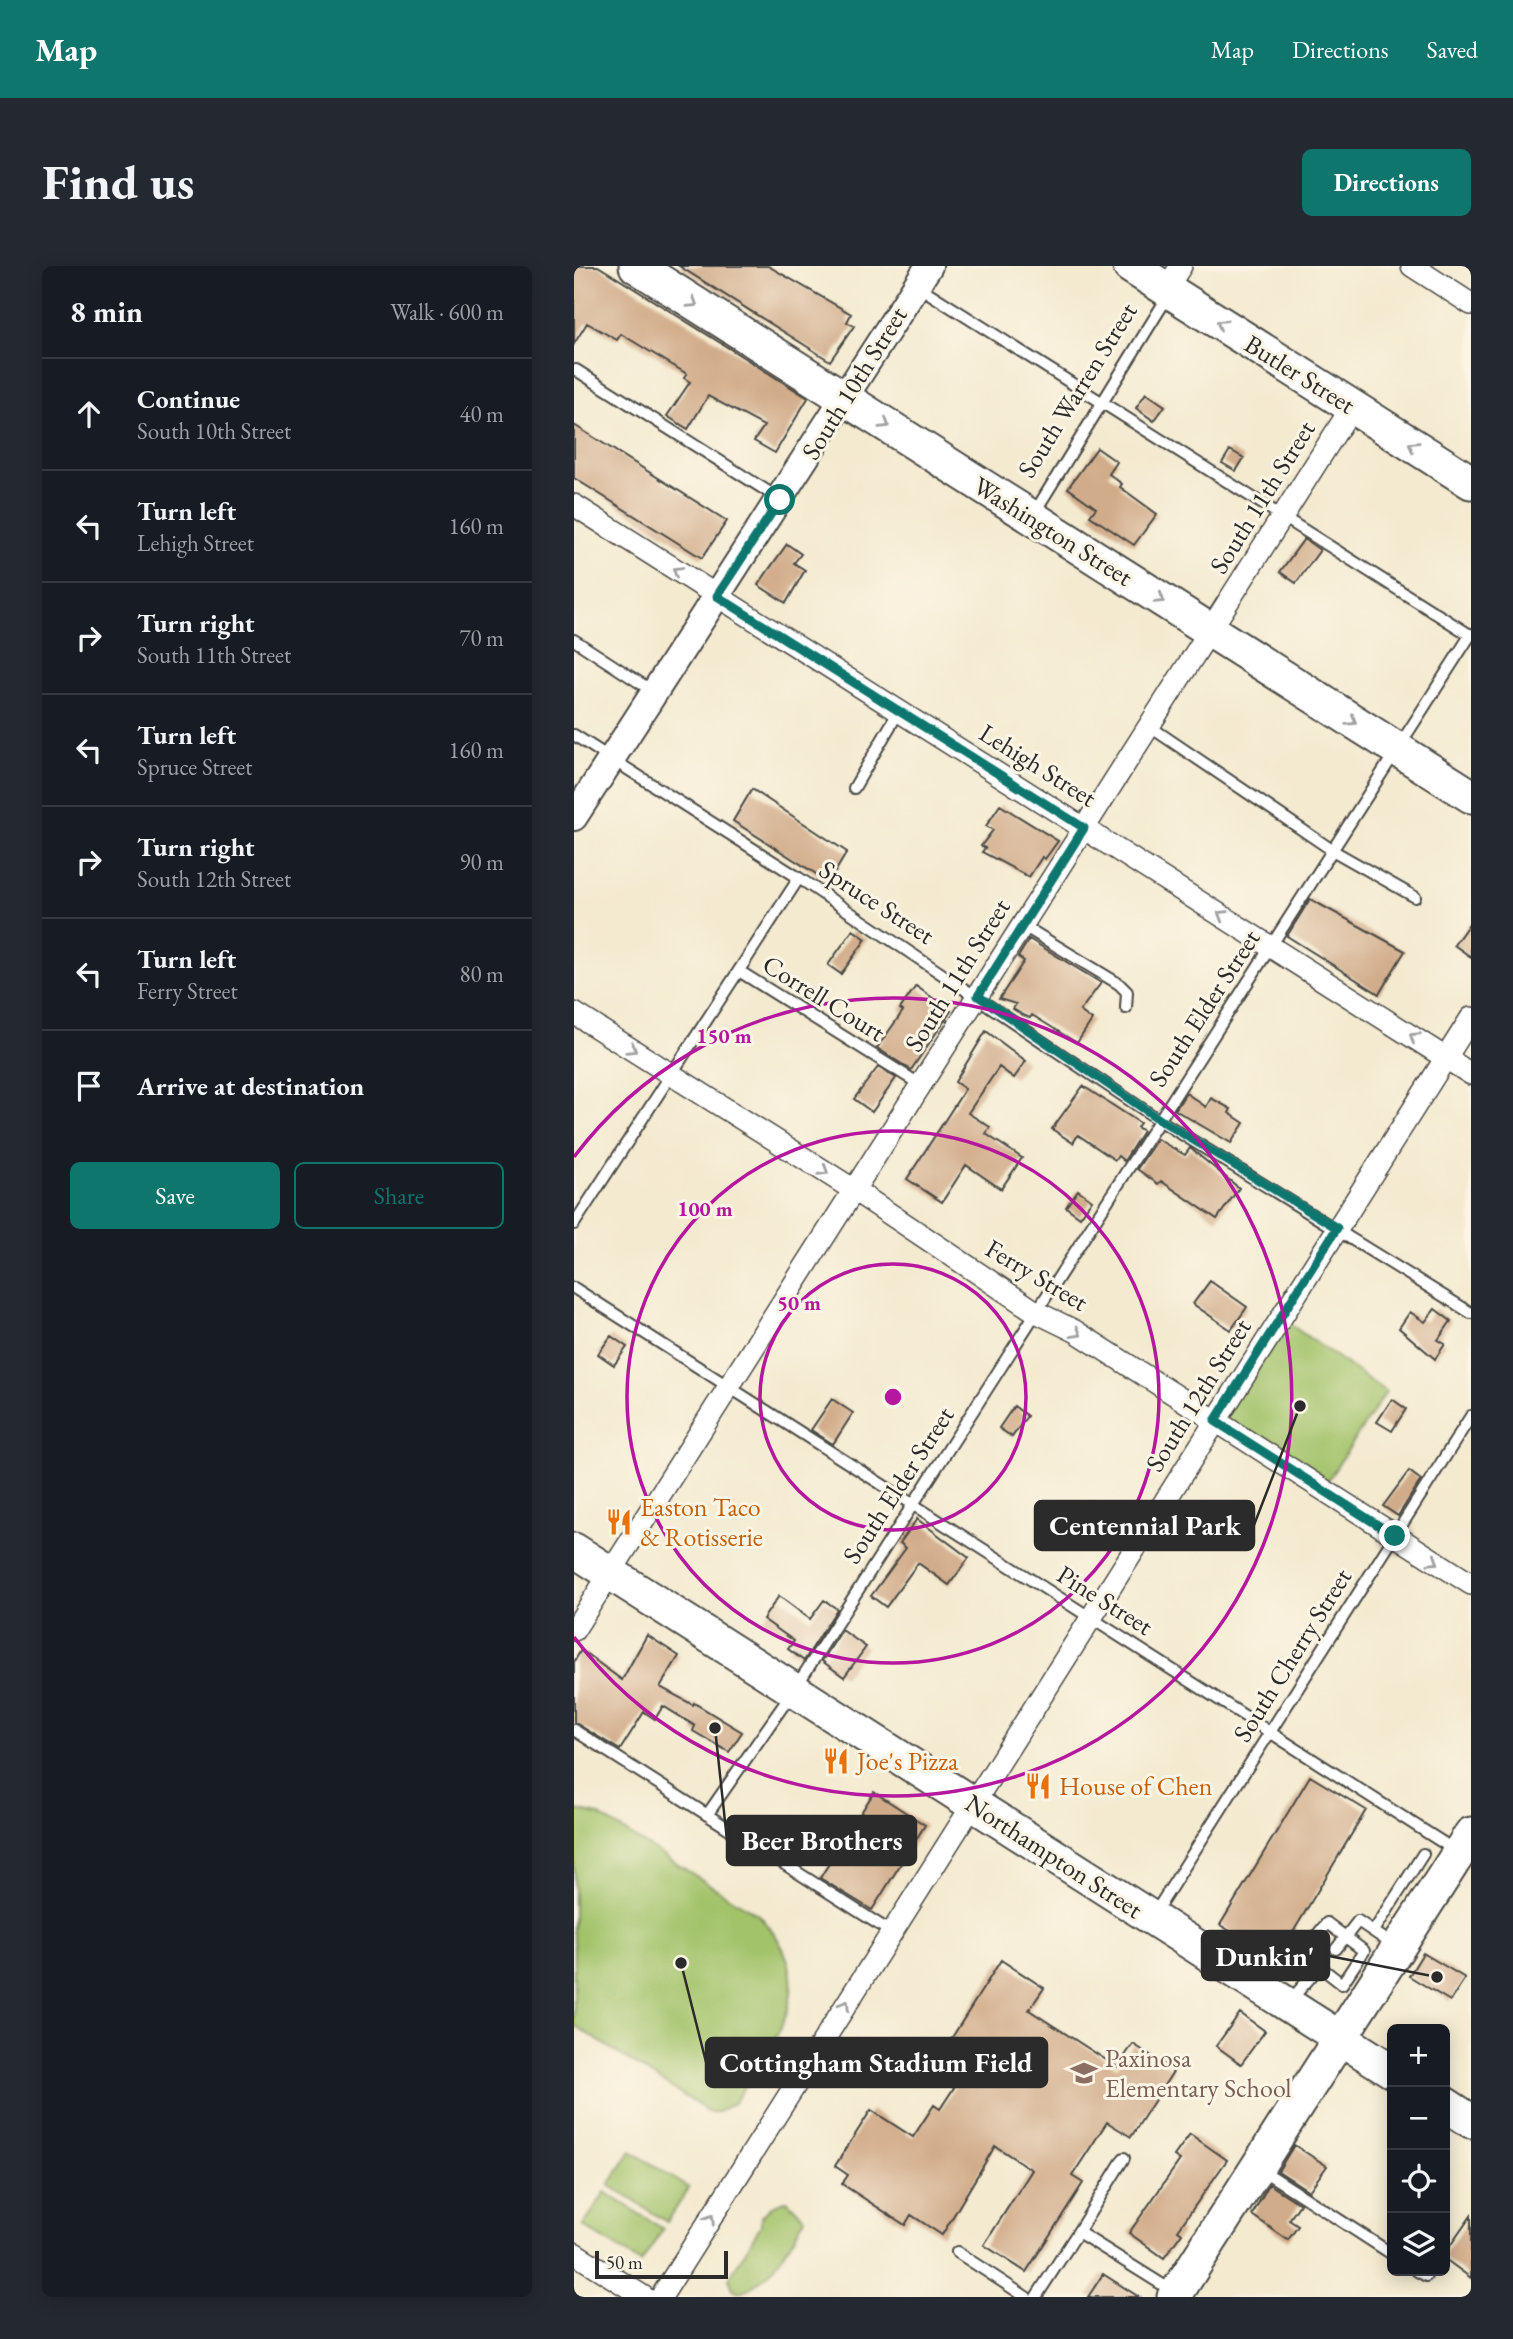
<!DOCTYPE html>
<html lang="en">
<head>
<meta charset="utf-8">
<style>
	:root { --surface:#171b24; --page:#242831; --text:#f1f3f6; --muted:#9ea1a6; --line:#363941; --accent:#0f766e }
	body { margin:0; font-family:"EB Garamond",serif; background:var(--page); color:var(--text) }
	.controls { position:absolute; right:21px; bottom:21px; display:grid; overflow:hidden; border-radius:10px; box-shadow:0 4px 18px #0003 }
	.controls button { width:63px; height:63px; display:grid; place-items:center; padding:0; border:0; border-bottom:2px solid var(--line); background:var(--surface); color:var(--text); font:35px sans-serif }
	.scale { position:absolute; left:21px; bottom:18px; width:133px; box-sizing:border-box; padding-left:7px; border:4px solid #2b2b2b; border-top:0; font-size:19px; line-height:24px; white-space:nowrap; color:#2b2b2b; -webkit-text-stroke:5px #fcf5e5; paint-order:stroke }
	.stop { position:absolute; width:21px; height:21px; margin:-16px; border:5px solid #0f766e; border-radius:50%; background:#fff }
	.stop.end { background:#0f766e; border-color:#fff; box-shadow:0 2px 7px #0008 }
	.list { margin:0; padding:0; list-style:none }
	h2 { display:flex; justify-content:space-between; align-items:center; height:91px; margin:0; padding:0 28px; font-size:30px }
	h2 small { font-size:23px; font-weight:400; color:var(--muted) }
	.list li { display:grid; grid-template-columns:46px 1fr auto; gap:21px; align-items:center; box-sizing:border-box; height:112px; padding:0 28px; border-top:2px solid var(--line) }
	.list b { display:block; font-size:26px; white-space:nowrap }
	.list p { margin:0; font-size:23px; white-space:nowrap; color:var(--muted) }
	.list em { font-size:23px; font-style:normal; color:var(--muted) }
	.actions { display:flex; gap:14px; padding:21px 28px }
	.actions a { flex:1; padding:16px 0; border:2px solid var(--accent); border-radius:10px; text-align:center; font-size:24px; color:var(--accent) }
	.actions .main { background:var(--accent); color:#fff }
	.icon { flex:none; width:38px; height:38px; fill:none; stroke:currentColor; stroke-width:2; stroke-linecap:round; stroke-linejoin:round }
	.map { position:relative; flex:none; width:897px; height:2031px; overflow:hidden; border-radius:10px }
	header { display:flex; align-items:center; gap:42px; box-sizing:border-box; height:98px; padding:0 35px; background:var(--accent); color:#fff }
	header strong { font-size:33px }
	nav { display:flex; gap:38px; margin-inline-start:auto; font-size:24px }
	.intro { display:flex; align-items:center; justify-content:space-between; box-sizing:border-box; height:168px; padding:0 42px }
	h1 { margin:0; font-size:49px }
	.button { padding:18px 32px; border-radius:10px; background:var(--accent); color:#fff; font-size:24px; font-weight:700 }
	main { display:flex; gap:42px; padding:0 42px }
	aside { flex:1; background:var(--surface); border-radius:10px; box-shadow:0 4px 18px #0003 }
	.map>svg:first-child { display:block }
	.green { fill:#a3c36b; stroke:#67774b; stroke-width:2 }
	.building { fill:#d1ac8a }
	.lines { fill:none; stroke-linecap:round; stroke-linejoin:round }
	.service-casing { stroke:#494844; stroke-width:14 }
	.minor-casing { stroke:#494844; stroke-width:24 }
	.tertiary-casing { stroke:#494844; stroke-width:30 }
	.primary-casing { stroke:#494844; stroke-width:37 }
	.service { stroke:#fff; stroke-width:10 }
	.minor { stroke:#fff; stroke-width:21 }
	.tertiary { stroke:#fff; stroke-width:26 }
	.primary { stroke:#fff; stroke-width:33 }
	.oneway { stroke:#a0a0a0 }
	.route { stroke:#0f766e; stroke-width:9 }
	.ring { fill:none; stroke:#b5179e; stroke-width:3.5 }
	.labels { text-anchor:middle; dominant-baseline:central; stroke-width:6; stroke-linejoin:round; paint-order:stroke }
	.street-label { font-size:26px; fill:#2b2b2b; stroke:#fcf5e5 }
	.food-label { font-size:26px; fill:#c56008; stroke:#fcf5e5; text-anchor:start }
	.education-label { font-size:26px; fill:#785e54; stroke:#fcf5e5; text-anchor:start }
	.centre { fill:#b5179e; stroke:#fcf5e5; stroke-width:3.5 }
	.ring-label { font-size:21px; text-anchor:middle; font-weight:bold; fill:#b5179e; stroke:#fcf5e5; stroke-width:6; stroke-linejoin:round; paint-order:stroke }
	.leader { fill:none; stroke:#2b2b2b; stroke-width:2.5 }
	.callout-dot { fill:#2b2b2b; stroke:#fcf5e5; stroke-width:2.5 }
	.callout { fill:#2b2b2b; stroke:#2b2b2b; stroke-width:2.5 }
	.callout-label { font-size:28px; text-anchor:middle; font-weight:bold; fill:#fff }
</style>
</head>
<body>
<header>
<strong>Map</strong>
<nav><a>Map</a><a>Directions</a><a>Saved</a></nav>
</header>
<div class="intro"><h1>Find us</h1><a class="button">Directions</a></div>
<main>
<aside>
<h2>8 min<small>Walk · 600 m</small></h2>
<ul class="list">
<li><svg class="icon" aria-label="ahead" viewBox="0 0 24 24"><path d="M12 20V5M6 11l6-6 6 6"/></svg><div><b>Continue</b><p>South 10th Street</p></div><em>40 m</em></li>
<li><svg class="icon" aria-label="left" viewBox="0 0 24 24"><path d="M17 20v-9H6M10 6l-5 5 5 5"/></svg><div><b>Turn left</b><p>Lehigh Street</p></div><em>160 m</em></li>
<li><svg class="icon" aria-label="right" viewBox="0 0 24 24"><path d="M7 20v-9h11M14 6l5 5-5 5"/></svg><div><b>Turn right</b><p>South 11th Street</p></div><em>70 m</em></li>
<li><svg class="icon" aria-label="left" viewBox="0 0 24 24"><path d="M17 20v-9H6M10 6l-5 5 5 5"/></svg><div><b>Turn left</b><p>Spruce Street</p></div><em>160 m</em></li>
<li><svg class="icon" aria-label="right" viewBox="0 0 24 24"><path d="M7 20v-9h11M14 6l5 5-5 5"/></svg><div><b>Turn right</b><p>South 12th Street</p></div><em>90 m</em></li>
<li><svg class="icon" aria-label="left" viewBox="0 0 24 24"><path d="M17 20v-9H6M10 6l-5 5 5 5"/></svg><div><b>Turn left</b><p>Ferry Street</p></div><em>80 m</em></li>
<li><svg class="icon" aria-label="arrive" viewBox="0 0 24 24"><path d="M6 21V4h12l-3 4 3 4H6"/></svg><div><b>Arrive at destination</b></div></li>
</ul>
<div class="actions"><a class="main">Save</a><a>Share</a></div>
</aside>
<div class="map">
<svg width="897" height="2031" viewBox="0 0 897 2031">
	<rect width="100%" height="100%" fill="#fcf5e5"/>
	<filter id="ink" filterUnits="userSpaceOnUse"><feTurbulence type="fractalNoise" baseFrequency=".0143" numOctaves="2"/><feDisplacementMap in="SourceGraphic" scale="14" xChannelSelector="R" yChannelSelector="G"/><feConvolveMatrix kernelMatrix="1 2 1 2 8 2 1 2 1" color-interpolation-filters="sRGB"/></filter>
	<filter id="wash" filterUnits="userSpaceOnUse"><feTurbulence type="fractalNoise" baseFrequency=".00686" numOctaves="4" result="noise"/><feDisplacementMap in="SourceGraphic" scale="28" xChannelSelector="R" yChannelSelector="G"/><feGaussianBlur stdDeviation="1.57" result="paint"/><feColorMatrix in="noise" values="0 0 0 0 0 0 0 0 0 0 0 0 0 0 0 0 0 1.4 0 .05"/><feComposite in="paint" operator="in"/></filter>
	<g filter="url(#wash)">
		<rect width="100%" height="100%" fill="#f4ead0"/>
		<path class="green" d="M707,1052l105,74 -64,97 -107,-68z
			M0,1543l24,6 162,101c65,71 16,121 -26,187l-16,9h-9l-135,-87z
			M57,1885l58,37 -22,34 -58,-37z
			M31,1926l58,37 -22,34 -58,-37z
			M213,1934l18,18c-17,28 -33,64 -65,74l-7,-3 -4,-11 32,-53v-9l11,-10z"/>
		<g id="blocks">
			<path class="building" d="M3,0h21l210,132 -33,55 -21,-12 10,-15 -56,-30 -20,33 -21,-13 23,-34 -6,-4 3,-4 -66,-40 -4,6 -30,-17 -13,21v-73z
				M105,0h89l83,48 -4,8 7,4 -24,35z
				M572,127l19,13 -11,15 -18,-13z
				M0,159l153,96 -25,37 -128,-80z
				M523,182l20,14 -8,12 13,10 -2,3 37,27 -23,31 -44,-29 6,-8 -28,-20z
				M656,184l14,8 -8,13 -14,-8z
				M730,273l16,11 -24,33 -16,-11z
				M213,278l14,10 -7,9 11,7 -19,33 -28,-18z
				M178,523l95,63 -18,30 -96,-61z
				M426,539l58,36 -13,18 -3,-2 -13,20 -47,-25 3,-4 -4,-2 12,-16 -7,-4z
				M736,633l95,52 -26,43 -92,-58z
				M897,655v36l-17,-12z
				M279,664l13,9 -25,35 -13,-9z
				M455,673l72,44 -21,28 12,9 -15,23 -45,-28 -2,3 -7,-3 -10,-6 3,-5 -17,-5 25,-38 -6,-4z
				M342,720l35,25 -40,59 -34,-22 26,-37 -3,-2z
				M412,765l40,30 -12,17 -15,-11 -31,46 22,14 -4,7 36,24 -21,31 -35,-24 -24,37 -35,-23 58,-90 -10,-7z
				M304,801l18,11 -24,34 -18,-13z
				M509,820l57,37 -3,4 6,4 -19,30 -6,-5 -3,4 -37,-25 -5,8 -21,-14z
				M612,827l20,14 5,-9 20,11 -2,4 15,10 -13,20 -56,-33z
				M583,873l28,16 5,-7 49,40 -22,31 -56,-38 -3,3 -21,-15z
				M504,924l14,10 -12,17 -14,-10z
				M636,1015l37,26 -16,23 -38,-26z
				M861,1043l16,12 -13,19 7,4 -10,15 -36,-31 11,-16 15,10z
				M37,1070l16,11 -13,18 -16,-11z
				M258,1133l21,14 -20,31 -22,-14z
				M818,1133l14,10 -14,22 -15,-9z
				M440,1140l13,10 -15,21 -13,-9z
				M835,1205l12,9 -23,36 -15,-10z
				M343,1253l52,39 -20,27 -31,-22 -32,44 -15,-11 35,-48 -6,-5z
				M205,1330l31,23 14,-19 13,9 -33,52 -16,-12 6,-8 -31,-22z
				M268,1364l24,17 -22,30 -22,-16z
				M73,1369l32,21 -19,31 33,18 1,-2 48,29 -13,20 -36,-21 2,-5 -32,-20 -8,13 -11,-7 -24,38 -46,-28v-60l7,-12 41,30z
				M736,1510l56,34 -89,149 -57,-34z
				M300,1526l51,33 -53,85 -52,-32z
				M849,1687l42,25 -15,23 -41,-25z
				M427,1694l43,28 -15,22 88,57 16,-23 41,26 -43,67 -24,-15 -35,54 11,7 -57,89 -42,-27 48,-75 -37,-24 -53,89 -31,-20 -6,10 -63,-41 6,-9 -13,-9 36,-56 42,27 21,-32 6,4 30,-46 -24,-16z
				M666,1747l25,18 -24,33 -25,-18z
				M616,1868l37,26 -49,70 4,3 -18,25 -35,-25 51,-73 -6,-4z
				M720,1879l33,21 -18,25 -31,-20z
				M695,1918l31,20 -11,16 9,6 -10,14 -36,-25z
				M897,1950v62l-26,-19v-6z
				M529,2008l36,23h-51z"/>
		</g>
	</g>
	<g filter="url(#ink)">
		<use href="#blocks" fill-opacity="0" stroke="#494844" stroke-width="2"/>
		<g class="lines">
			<g class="service-casing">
				<path id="service" d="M342,19l554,350
					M2,104l202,128
					M459,249l135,-219
					M0,374l80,52
					M575,460l183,124 83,47
					M0,469l225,143 360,242 312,193
					M280,522l45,-77
					M448,659l97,59 8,8 -1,16
					M165,705l182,114
					M0,958l225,-346
					M0,1022l882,563
					M0,1464l317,202
					M133,1549l87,-125 677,-1056
					M579,1650l318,-500
					M753,1657l37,28 -22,33 -40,-31z
					M800,1665l49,-77
					M762,1683l22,-28 37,25
					M715,1736l33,-38
					M550,1892l-46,74 96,60
					M685,1902l133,86
					M383,1986l69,45
					M843,2005l9,5
					M462,2031l42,-65"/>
			</g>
			<g class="minor-casing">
				<path id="minor" d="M838,0l59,38
					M592,23l15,-23
					M0,239l897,569
					M0,747l280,177 182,122 39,19 396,253
					M0,1364l778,-1223
					M0,1987l70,44
					M87,2031l810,-1279"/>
			</g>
			<g class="tertiary-casing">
				<path id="tertiary" d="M0,551l355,-551"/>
			</g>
			<g class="primary-casing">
				<path id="primary" d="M62,0l835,530
					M556,0l341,216
					M0,1284l818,521
					M871,1838l26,17
					M600,2031l297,-463"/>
			</g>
			<use href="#service" class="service"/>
			<use href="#minor" class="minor"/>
			<use href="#tertiary" class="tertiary"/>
			<use href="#primary" class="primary"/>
		</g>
		<defs><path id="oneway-chevron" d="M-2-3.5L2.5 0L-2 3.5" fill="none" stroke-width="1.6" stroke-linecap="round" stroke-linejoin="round" transform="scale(1.75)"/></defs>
		<g class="oneway">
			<use href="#oneway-chevron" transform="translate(119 37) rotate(32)"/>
			<use href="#oneway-chevron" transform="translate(647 58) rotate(-148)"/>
			<use href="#oneway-chevron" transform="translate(311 158) rotate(32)"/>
			<use href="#oneway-chevron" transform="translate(839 180) rotate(-148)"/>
			<use href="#oneway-chevron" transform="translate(103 305) rotate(-148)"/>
			<use href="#oneway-chevron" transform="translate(586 333) rotate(32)"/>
			<use href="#oneway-chevron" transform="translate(778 455) rotate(32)"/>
			<use href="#oneway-chevron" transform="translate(648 649) rotate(-148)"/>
			<use href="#oneway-chevron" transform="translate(840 771) rotate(-147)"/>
			<use href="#oneway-chevron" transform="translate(58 783) rotate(32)"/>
			<use href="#oneway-chevron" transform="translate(250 905) rotate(32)"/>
			<use href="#oneway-chevron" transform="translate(503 1067) rotate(30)"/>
			<use href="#oneway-chevron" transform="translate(860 1295) rotate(32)"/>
			<use href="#oneway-chevron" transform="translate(271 1739) rotate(-58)"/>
			<use href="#oneway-chevron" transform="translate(136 1953) rotate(-58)"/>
		</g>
	</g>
	<g class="lines" filter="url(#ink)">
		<path class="route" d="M206,234l-63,96 367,232 -106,168 181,123 178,109 -122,193 180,115"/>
	</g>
	<g class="ring">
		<circle cx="319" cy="1131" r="133"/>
		<circle cx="319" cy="1131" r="266"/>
		<path d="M0 891A399 399 0 1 1 0 1371"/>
	</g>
	<defs>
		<g id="restaurant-bare" transform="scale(2.1)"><path d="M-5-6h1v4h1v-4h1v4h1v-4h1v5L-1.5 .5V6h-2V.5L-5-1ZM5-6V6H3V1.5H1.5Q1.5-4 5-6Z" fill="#e8710a" stroke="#fcf5e5" stroke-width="2.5" paint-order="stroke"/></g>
		<g id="school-bare" transform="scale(2.1)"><path d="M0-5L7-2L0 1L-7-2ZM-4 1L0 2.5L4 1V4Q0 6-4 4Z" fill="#8d6e63" stroke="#fcf5e5" stroke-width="2.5" paint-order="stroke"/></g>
	</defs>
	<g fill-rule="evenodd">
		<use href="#restaurant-bare" x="45" y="1256"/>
		<use href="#restaurant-bare" x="262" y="1495"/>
		<use href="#restaurant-bare" x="464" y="1520"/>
		<use href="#school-bare" x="510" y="1807"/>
	</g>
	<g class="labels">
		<g class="street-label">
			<text transform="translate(726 108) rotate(32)">Butler Street</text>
			<text transform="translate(280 117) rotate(-58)">South 10th Street</text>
			<text transform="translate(503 124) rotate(-58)">South Warren Street</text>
			<text transform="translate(688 231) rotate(-58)">South 11th Street</text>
			<text transform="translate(479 265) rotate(32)">Washington Street</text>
			<text transform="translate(464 499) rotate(32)">Lehigh Street</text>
			<text transform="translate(303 636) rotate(33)">Spruce Street</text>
			<text transform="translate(383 709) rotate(-58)">South 11th Street</text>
			<text transform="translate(250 732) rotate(32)">Correll Court</text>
			<text transform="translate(630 742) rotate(-57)">South Elder Street</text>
			<text transform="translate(463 1009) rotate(31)">Ferry Street</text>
			<text transform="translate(624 1129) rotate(-58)">South 12th Street</text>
			<text transform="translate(324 1219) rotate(-57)">South Elder Street</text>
			<text transform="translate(531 1334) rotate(32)">Pine Street</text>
			<text transform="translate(718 1389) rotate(-58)">South Cherry Street</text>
			<text transform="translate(480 1590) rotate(33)">Northampton Street</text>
		</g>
		<g class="food-label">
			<text x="66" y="1241">Easton Taco<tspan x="66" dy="30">&amp; Rotisserie</tspan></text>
			<text x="283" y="1495">Joe's Pizza</text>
			<text x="485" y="1520">House of Chen</text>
		</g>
		<g class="education-label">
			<text x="531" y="1792">Paxinosa<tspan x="531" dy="30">Elementary School</tspan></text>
		</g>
	</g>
	<circle cx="319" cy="1131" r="10" class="centre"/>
	<g class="ring-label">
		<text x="150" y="777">150 m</text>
		<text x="131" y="950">100 m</text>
		<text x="225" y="1044">50 m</text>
	</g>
	<path class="leader" d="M726 1140L680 1259M141 1462L153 1574M863 1711L755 1690M107 1697L132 1796"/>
	<g class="callout-dot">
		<circle cx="726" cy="1140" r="7"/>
		<circle cx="141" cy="1462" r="7"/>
		<circle cx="863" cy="1711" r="7"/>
		<circle cx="107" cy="1697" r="7"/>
	</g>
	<g class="callout">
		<rect x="461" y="1235" width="219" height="49" rx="7"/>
		<rect x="153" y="1550" width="189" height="49" rx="7"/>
		<rect x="628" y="1665" width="127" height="49" rx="7"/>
		<rect x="132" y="1772" width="341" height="49" rx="7"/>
	</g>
	<g class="callout-label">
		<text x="571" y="1269">Centennial Park</text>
		<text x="248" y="1584">Beer Brothers</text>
		<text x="691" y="1700">Dunkin'</text>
		<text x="302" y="1806">Cottingham Stadium Field</text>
	</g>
</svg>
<div class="controls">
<button>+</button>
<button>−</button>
<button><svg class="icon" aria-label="locate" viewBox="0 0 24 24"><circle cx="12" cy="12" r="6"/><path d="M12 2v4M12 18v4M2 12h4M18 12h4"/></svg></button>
<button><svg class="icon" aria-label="layers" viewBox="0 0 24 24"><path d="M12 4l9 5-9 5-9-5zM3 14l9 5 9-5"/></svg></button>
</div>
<div class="scale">50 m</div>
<div class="stop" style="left:206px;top:234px"></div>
<div class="stop end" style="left:821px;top:1270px"></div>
</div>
</main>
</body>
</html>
